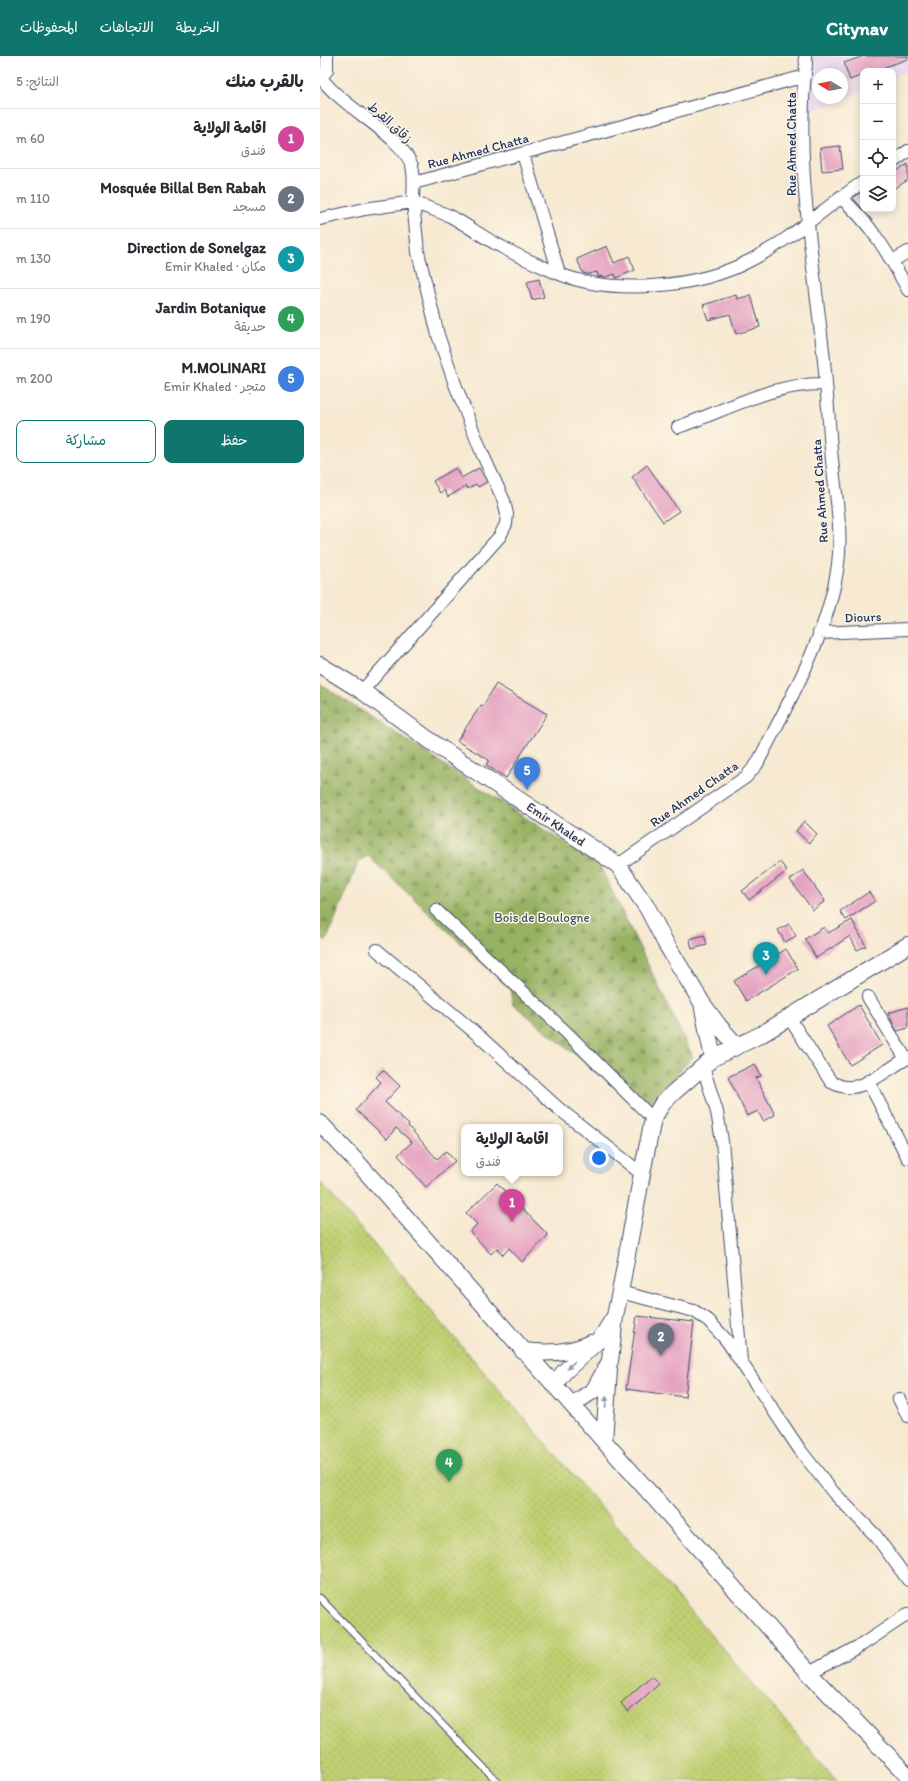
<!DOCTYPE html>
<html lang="ar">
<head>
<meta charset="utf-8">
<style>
	:root { --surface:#fff; --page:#f2f2f3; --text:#2b2b33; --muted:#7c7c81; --line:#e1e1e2; --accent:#0f766e }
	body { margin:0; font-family:Itim,"Playpen Sans Arabic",sans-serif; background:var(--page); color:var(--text); direction:rtl }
	.controls { position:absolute; right:12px; top:12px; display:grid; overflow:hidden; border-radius:8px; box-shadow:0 2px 10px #0003 }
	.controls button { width:36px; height:36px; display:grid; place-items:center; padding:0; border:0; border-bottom:1px solid var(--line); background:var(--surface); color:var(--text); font:20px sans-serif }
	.compass { position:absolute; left:492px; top:12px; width:36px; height:36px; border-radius:50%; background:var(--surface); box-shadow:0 2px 10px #0003; rotate:280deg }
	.you { position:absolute; left:279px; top:1102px; width:14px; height:14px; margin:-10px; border:3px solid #fff; border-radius:50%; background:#1a73e8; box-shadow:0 0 0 6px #1a73e833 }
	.badge { display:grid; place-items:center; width:26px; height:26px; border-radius:50%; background:var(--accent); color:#fff; font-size:13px; font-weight:700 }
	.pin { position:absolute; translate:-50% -33px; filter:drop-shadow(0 1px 2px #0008) }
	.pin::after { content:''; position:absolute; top:21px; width:14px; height:12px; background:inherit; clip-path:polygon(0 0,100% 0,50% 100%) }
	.popup { position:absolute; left:141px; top:1068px; width:102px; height:52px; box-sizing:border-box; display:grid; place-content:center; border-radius:8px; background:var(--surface); filter:drop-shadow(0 1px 3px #0005); font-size:13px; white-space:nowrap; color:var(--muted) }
	.popup b { font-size:15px; color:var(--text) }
	.popup::after { content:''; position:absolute; left:50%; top:100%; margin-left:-8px; border:8px solid transparent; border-top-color:var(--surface) }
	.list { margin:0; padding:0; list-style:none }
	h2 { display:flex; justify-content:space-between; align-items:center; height:52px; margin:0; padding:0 16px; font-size:17px }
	h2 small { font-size:13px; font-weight:400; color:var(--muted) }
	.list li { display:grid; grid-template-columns:26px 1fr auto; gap:12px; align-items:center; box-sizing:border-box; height:60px; padding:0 16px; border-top:1px solid var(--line) }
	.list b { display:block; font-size:15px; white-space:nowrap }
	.list p { margin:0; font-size:13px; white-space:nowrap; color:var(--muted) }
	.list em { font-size:13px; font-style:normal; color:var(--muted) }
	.actions { display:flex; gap:8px; padding:12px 16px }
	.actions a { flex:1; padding:9px 0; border:1px solid var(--accent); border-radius:8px; text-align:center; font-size:14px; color:var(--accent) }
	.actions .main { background:var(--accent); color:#fff }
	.icon { flex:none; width:22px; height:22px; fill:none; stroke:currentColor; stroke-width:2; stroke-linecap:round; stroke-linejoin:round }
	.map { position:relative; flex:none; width:588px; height:1725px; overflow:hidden; direction:ltr }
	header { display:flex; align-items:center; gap:24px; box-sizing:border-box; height:56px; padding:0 20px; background:var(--accent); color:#fff }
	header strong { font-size:19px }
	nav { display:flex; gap:22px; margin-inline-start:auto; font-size:14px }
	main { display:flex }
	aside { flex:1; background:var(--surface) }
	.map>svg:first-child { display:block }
	.built { fill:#e5d3f1; fill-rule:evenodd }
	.forest { fill:url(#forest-firs); stroke:#5a7060 }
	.garden { fill:url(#garden-dots); stroke:#6e7f68 }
	.building { fill:#e5a2c1 }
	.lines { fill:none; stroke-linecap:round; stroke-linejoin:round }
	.service-casing { stroke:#3c4b6f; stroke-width:8 }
	.minor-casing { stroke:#3c4b6f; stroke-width:14 }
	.tertiary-casing { stroke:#3c4b6f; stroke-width:18 }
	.service { stroke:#fff; stroke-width:6 }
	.minor { stroke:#fff; stroke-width:12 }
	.tertiary { stroke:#fff; stroke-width:16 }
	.oneway { fill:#8d97ae }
	.labels { text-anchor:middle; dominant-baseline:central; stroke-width:3; stroke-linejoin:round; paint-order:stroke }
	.street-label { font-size:13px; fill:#1b2f5e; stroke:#fcf5e5 }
	.park-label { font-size:13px; fill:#445763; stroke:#fcf5e5 }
</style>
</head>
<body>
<header>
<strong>Citynav</strong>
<nav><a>الخريطة</a><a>الاتجاهات</a><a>المحفوظات</a></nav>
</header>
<main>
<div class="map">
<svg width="588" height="1725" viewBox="0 0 588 1725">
	<defs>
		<pattern id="forest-firs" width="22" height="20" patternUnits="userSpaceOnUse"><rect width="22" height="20" fill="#98b263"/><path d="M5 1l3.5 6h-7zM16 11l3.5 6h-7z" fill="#7b9155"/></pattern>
		<pattern id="garden-dots" width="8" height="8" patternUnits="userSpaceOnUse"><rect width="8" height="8" fill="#c0cf71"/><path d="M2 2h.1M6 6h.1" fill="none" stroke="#a4b264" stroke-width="1.8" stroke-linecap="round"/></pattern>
	</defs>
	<rect width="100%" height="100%" fill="#fcf5e5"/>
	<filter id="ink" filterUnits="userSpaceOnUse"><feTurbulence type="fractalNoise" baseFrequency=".025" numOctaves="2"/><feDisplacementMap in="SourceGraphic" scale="8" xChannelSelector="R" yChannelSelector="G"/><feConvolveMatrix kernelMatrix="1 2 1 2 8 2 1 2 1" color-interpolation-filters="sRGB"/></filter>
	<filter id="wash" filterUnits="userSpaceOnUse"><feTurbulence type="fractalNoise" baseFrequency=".012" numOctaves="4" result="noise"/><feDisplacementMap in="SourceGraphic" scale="16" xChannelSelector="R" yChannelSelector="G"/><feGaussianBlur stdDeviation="0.9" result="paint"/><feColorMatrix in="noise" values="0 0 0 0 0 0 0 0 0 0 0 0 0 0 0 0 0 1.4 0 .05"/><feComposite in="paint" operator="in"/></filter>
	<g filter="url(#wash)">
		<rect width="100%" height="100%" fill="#f7e9d1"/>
		<path class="built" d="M486,0h102v14l-15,7v-6h-30v20l-28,13 -28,7zM498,18h24v24h-24z"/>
		<path class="forest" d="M0,628l280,182 93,191 -50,53 -130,-106 -3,-15 -142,-133 -9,5 -33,80 -6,-5z"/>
		<path class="garden" d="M0,1126l517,599h-517z"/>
		<g id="blocks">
			<path class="building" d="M544,0h44v3l-35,12h-10v4l-13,5 -6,-17z
				M520,90l3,23 -21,2 -2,-23z
				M588,108v16l-15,9v-16z
				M543,135v18l-10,-11z
				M287,190l7,17 15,-7 6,14 -19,8 -1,-4 -9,3 -8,-1 -1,-4 -8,2 -6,-1 -6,-14z
				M219,223l5,18 -12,3 -5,-18z
				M416,239l1,4 14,-4 9,32 -24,7 -6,-20 -22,6 -5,-15z
				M327,409l32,46 -16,11 -31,-45z
				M136,412l5,10 18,-10 8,14 -9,5 -2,-3 -8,5 -2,-3 -18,11 -4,-7 -4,3 -7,-12z
				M176,628l51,30 -41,64 -20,-13 3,-5 -32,-19 24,-36 2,1z
				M484,765l13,13 -8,9 -13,-12z
				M460,806l7,9 -38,29 -7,-9z
				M483,814l22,31 -12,9 -23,-30z
				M549,836l6,9 -29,19 -6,-9z
				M532,864l14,26 -9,4 -7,-14 -34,22 -11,-19 19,-12 4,6z
				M469,868l7,12 -11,6 -7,-12z
				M384,879l3,10 -15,4 -2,-10z
				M466,893l12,20 -52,32 -12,-20z
				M539,949l23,40 -32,20 -23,-39z
				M588,951v21l-11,3 -9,-18z
				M435,1008l6,12 -5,2 19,37 -12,6 -5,-10 -11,5 -19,-39z
				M63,1014l17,16 -15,16 24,23 -1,1 29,33 9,-8 9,10 -29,26 -28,-32 14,-13 -16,-14 -9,11 -31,-29 25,-28 -5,-5z
				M177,1127l51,52 -26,27 -13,-14 -6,7 -6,-7 -6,6 -21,-22 7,-8 -11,-11z
				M317,1260l57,6 -9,75 -59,-8z
				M331,1620l8,8 -31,28 -7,-9z"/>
		</g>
	</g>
	<g filter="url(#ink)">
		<use href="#blocks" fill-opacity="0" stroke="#3c4b6f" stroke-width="1"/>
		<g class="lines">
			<g class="service-casing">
				<path id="service" d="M0,1542l177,183"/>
			</g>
			<g class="minor-casing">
				<path id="minor" d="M0,20c19,30 82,59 92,90 3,11 1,25 1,36 12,5 25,9 37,14 17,9 34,22 52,31 17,10 37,18 55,26 55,23 142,15 194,-13 41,-21 74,-53 112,-78
					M0,23l7,-9v-14
					M203,98l36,119
					M573,106l15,-11
					M94,127l391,-107
					M520,141c30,25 50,59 68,93
					M0,163l45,-10 48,-7 5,50 20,83 18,52 26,66 22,48 3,13 -1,10 -6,12 -138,155
					M572,205l16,-9
					M358,371c49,-17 94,-44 147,-43
					M499,577l89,-4
					M298,809l128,-88 11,-13c31,-61 72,-130 81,-200 5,-38 -4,-77 -7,-115 -3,-38 -5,-77 -10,-115 -10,-90 -26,-179 -15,-270l-1,-8
					M116,854l131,123 86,86
					M57,894l102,86 79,72 84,66
					M548,941l38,62
					M468,960l43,66c6,3 13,6 21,5 17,-1 40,-21 56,-29
					M383,1011l14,45 5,29 19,220
					M548,1025l40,77
					M300,1236l74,19 14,9 19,21 73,109 33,42 43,44 32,44
					M579,1343l9,17
					M489,1617l54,-29 45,-30"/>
			</g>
			<g class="tertiary-casing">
				<path id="tertiary" d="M0,609l42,26 74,54 182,120 30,44 17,33 37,61 17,23 18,20
					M383,953l10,49
					M0,1067l38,40 451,510 99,103
					M203,1295c23,3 46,3 67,-8
					M234,1329l10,-13 38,-35 11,-18
					M252,1349l22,-15 16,-29 5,-45 5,-24 24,-129 9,-44 9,-15 12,-12 39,-34 49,-24 146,-89
					M284,1385l5,-71"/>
			</g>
			<use href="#service" class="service"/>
			<use href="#minor" class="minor"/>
			<use href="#tertiary" class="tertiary"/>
		</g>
		<defs><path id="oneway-solid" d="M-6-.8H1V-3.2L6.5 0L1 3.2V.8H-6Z"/></defs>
		<g class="oneway">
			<use href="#oneway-solid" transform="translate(251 1309) rotate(136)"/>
			<use href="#oneway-solid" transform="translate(286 1346) rotate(-85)"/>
		</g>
	</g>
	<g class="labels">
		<g class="street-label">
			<text transform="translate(70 66) rotate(42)">زقاق القرط</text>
			<text transform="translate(471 88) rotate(-90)">Rue Ahmed Chatta</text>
			<text transform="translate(158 95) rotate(-15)">Rue Ahmed Chatta</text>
			<text transform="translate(500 435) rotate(-94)">Rue Ahmed Chatta</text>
			<text transform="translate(543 561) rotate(-2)">Diours</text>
			<text transform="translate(374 738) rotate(-35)">Rue Ahmed Chatta</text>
			<text transform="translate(236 768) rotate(34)">Emir Khaled</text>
		</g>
		<g class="park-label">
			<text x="222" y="861">Bois de Boulogne</text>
		</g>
	</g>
</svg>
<div class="controls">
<button>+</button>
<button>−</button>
<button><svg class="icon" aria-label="locate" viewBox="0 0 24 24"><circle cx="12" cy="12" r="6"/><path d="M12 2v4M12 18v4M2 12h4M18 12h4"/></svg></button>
<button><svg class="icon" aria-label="layers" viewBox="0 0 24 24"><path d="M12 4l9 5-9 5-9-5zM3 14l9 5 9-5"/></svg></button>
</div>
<svg class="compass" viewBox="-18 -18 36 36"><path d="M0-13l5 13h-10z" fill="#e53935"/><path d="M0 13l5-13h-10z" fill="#7c7c81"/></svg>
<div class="you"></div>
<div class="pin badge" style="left:192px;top:1166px;background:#d1479c">1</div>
<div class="popup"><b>اقامة الولاية</b>فندق</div>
<div class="pin badge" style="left:341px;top:1300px;background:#6b7280">2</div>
<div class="pin badge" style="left:446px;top:919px;background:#0f9aa8">3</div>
<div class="pin badge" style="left:129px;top:1426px;background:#2e9e5b">4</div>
<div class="pin badge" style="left:207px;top:734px;background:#3f7fe0">5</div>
</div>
<aside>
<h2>بالقرب منك<small>النتائج: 5</small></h2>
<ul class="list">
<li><span class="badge" style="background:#d1479c">1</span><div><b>اقامة الولاية</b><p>فندق</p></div><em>60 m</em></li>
<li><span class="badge" style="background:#6b7280">2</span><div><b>Mosquée Billal Ben Rabah</b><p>مسجد</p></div><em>110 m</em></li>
<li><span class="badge" style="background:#0f9aa8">3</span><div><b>Direction de Sonelgaz</b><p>مكان · Emir Khaled</p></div><em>130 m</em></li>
<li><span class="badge" style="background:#2e9e5b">4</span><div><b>Jardin Botanique</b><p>حديقة</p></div><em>190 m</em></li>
<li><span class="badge" style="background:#3f7fe0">5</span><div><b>M.MOLINARI</b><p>متجر · Emir Khaled</p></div><em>200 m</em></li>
</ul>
<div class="actions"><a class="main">حفظ</a><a>مشاركة</a></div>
</aside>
</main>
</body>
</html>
